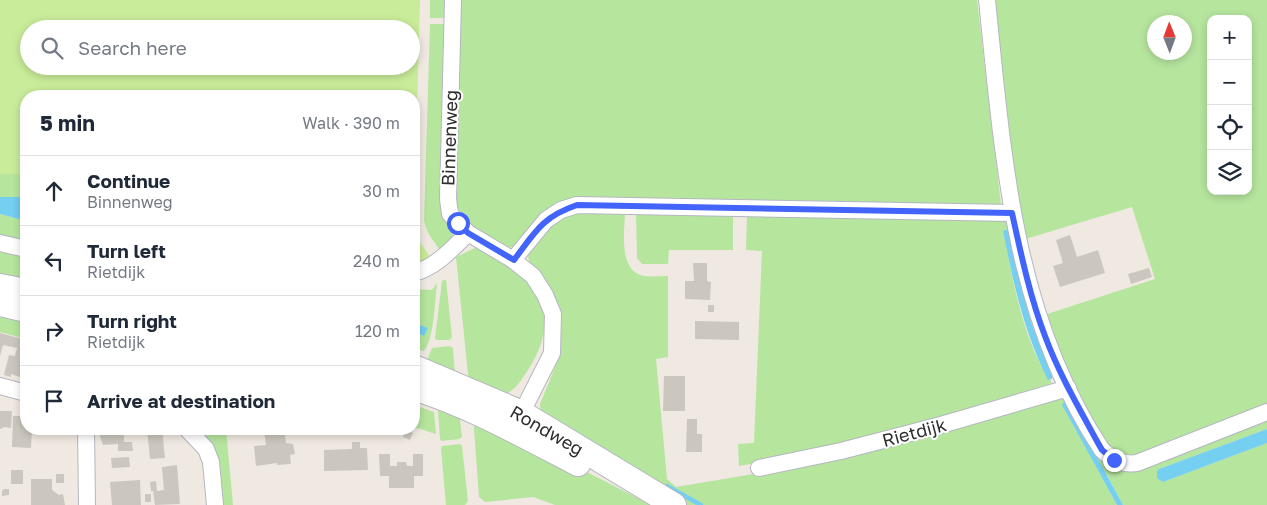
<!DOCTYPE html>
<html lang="en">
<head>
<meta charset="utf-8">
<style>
	:root { --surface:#fff; --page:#f2f2f3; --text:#1f2937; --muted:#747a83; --line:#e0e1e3 }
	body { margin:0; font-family:"Golos Text",sans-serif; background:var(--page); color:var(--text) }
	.controls { position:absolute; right:15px; top:15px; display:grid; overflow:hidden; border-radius:10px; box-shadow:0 2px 8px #0003 }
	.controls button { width:45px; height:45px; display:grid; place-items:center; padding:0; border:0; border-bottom:1px solid var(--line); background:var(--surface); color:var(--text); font:25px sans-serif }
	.compass { position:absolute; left:1147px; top:15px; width:45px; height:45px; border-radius:50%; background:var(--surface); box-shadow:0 2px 8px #0003; rotate:359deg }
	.stop { position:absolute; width:15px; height:15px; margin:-11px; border:4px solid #4264fb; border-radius:50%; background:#fff }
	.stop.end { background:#4264fb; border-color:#fff; box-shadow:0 1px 5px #0008 }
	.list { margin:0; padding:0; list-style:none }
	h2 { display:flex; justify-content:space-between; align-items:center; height:65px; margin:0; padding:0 20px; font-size:21px }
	h2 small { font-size:16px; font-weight:400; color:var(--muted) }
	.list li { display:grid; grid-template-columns:32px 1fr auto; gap:15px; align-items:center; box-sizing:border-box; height:70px; padding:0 20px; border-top:1px solid var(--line) }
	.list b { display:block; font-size:19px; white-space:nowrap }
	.list p { margin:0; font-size:16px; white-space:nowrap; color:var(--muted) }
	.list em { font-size:16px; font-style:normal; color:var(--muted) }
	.icon { flex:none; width:28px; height:28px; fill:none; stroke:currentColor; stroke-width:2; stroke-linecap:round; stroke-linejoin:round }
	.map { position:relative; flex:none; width:1267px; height:505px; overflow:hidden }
	.search { position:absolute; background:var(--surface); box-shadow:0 2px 8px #0003; left:20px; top:20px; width:400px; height:55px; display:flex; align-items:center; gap:12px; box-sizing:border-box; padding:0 18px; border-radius:28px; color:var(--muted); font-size:19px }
	.panel { position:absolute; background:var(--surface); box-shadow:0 2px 8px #0003; left:20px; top:90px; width:400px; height:345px; border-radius:20px }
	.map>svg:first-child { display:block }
	.green { fill:#b6e59e; fill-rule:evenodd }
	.pitch { fill:#c9ec9a; fill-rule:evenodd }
	.water { fill:#75cff0 }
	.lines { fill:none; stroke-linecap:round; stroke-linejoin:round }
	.stream { stroke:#75cff0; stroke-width:4.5 }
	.building { fill:#cbc7bf }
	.minor-casing { stroke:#b4b7c1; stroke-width:18 }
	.secondary-casing { stroke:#b4b7c1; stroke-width:26 }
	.minor { stroke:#fff; stroke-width:16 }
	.secondary { stroke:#fff; stroke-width:24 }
	.route { stroke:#4264fb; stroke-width:6 }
	.labels { text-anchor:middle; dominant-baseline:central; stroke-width:4; stroke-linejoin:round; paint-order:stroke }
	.street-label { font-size:18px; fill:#2e2e2e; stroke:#fff }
</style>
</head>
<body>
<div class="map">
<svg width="1267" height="505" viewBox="0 0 1267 505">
	<rect width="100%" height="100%" fill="#efe9e1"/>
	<path class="green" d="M430,0h16l-1,18h-15z
		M458,0h519l24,205 -5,1 -412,-6 -65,46 -12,2 -29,-16 -8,-8 -14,-18 -2,-24z
		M990,0h277v406l-140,53 -25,-16 -61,-127 114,-37 -23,-72 -110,33zM1211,19h37v172h-37zM1154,22h30v30h-30z
		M430,24h15l4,200 5,14 -13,14 -13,-19 -4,-12z
		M0,174h26v23h-26z
		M578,210l47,4c-1,19 -6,58 19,62 8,1 16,0 24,0v81l-12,2 11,120 9,8 102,-17 284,-74 48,67 157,-47v13l-108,40 4,13 104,-39v62h-144l-16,-30 -45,-70 55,100h-432l-144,-93 -1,-8 18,-44 4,-38 -4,-19 -8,-14 -21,-24 -1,-12 17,-26z
		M642,210l87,2 4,4v34h-64l-1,14h-26l-5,-6 -1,-43z
		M0,214l26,7v23l-26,-6z
		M747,216l259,5 2,8 -5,2c10,49 20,112 49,152l-117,37 -129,34 -67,12 -1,-22 16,-1 8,-192 -16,-1z
		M0,247l26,6v35l-26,-6z
		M477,247c22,14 53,28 64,54 10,26 -2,54 -17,75 -4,6 -9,13 -16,17 -12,6 -28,-4 -39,-9l-13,-127z
		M414,279v10l18,1 5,-7c-2,17 -3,57 -13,68l-10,-2v-16l10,3 3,-8 -13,-5z
		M444,280h2l6,57 -2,3h-13l-2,-2 7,-57z
		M0,309l26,6v24l-26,-7z
		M449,346l4,2 2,26 -28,-14 5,-12z
		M414,405l20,7 2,22 -22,-7z
		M440,406l19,6 3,25 -3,2 -17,2 -2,-2 -2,-28z
		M473,415l30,14 148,76h-96l-22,-8 -48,5 -6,-5z
		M197,429h29l7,76h-12l-8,-59z
		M460,444l2,2 6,55 -3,4h-19l-5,-57 1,-2z"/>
	<path class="pitch" d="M0,0h420l-6,225 6,17 12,18 -18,9v-173h-388v78h-26zM29,29h382v37h-382z"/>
	<path class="water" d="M0,197h26v24l-26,-7z
		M1008,229l23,93 21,54v3l-4,1c-24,-48 -35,-98 -45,-149z
		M414,323l14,5 -4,8 -10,-3z
		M1064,402l4,2 55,101h-6l-55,-100z
		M1267,429v14l-104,39 -6,-4v-7l2,-2z"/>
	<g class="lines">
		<path class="stream" d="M667,486l34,19"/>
	</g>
	<path class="building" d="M1070,235l7,22 21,-7 7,23 -45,14 -7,-21 10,-3 -7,-23z
		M693,263h14v18l4,1 -1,18 -25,-1v-18h9z
		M1149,268l3,9 -21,7 -3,-10z
		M708,305h6v7h-6z
		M695,321l44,1v18l-44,-1z
		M0,333l26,7v14l-6,23 -9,-3v3l-7,-2 5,-20 6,1 2,-8 -14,-3 -3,11z
		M664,376h21v35h-22z
		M0,411h12l-1,17 -6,-1 -5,2z
		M13,416h13v13h6l-1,19 -19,-1z
		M687,419h10v15h5v18h-16z
		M102,429h22v13h8l1,9h-15v-7l-15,1 -3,-8z
		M147,429h15l3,29 -15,1z
		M264,429h20l2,14 7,1 2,10 -5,1 1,9 -14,1v-2l-21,3 -2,-20 12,-1z
		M385,429h6v5h-3v-3h-3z
		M393,429h7v6h-7z
		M405,430l8,3 -3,7 -7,-3z
		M352,442h8v6h7l1,22 -44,1v-21l28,-1z
		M379,454h11v12h7v-4h9l1,4h6v-12h10v22h-9v12h-25v-12h-9z
		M129,457l1,10 -18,1 -1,-10z
		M177,465l3,39 -25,1 -2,-14h-2l-1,-9 6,-1 1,10 7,-1 -2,-23z
		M11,470h12v14h-12z
		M56,474h8v9h-8z
		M31,479h21v11l7,5 4,-1 2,11h-34z
		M140,480l1,25h-29l-2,-23z
		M4,489h5v6l-7,1v-5z
		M145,494h6v8h-6z"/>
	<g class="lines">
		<g class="minor-casing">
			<path id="minor" d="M453,0l-5,199 2,15 18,19 45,27 20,16 12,19 8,19 -1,39 -35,69
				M987,0c16,156 26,316 115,450 11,10 20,15 35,13l130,-51
				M0,243l26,6
				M513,260l33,-40 15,-10 16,-5 435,8
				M414,273c22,-6 38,-24 54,-40
				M0,386l26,7
				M86,429l1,76
				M187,429l19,20 5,13 4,43
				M759,468l82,-17 100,-26 127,-37"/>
		</g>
		<g class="secondary-casing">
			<path id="secondary" d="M0,286l26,5
				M0,304l26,6
				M414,367l108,46 152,92
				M414,388c57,18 110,48 164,76"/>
		</g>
		<use href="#minor" class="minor"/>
		<use href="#secondary" class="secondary"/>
	</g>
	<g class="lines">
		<path class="route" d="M458,223l10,10 46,27c21,-28 28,-43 63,-55l435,8c9,41 18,84 33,123 14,38 34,72 53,107l4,7 12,10"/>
	</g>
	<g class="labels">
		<g class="street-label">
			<text transform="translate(449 138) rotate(-88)">Binnenweg</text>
			<text transform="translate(547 430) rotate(30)">Rondweg</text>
			<text transform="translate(914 432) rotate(-15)">Rietdijk</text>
		</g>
	</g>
</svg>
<div class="controls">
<button>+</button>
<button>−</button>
<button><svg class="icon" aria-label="locate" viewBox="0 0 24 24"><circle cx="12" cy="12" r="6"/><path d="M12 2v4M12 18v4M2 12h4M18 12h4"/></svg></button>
<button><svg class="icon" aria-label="layers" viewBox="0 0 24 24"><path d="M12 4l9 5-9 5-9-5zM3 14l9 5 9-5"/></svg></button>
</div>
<svg class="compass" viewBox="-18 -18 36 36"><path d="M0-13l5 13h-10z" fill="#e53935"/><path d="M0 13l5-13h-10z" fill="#747a83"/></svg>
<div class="stop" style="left:458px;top:223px"></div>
<div class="stop end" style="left:1114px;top:460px"></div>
<div class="search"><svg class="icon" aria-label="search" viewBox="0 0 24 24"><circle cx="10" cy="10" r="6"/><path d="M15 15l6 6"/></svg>Search here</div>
<section class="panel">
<h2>5 min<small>Walk · 390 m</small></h2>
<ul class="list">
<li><svg class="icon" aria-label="ahead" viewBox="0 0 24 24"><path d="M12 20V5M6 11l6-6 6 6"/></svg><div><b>Continue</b><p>Binnenweg</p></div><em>30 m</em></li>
<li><svg class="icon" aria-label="left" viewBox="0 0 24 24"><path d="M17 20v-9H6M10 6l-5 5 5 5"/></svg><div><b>Turn left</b><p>Rietdijk</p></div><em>240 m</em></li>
<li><svg class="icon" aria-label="right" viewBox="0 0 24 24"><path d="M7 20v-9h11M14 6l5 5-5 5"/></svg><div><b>Turn right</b><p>Rietdijk</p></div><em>120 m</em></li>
<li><svg class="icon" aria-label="arrive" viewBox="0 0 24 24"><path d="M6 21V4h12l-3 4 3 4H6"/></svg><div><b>Arrive at destination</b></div></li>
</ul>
</section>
</div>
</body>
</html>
